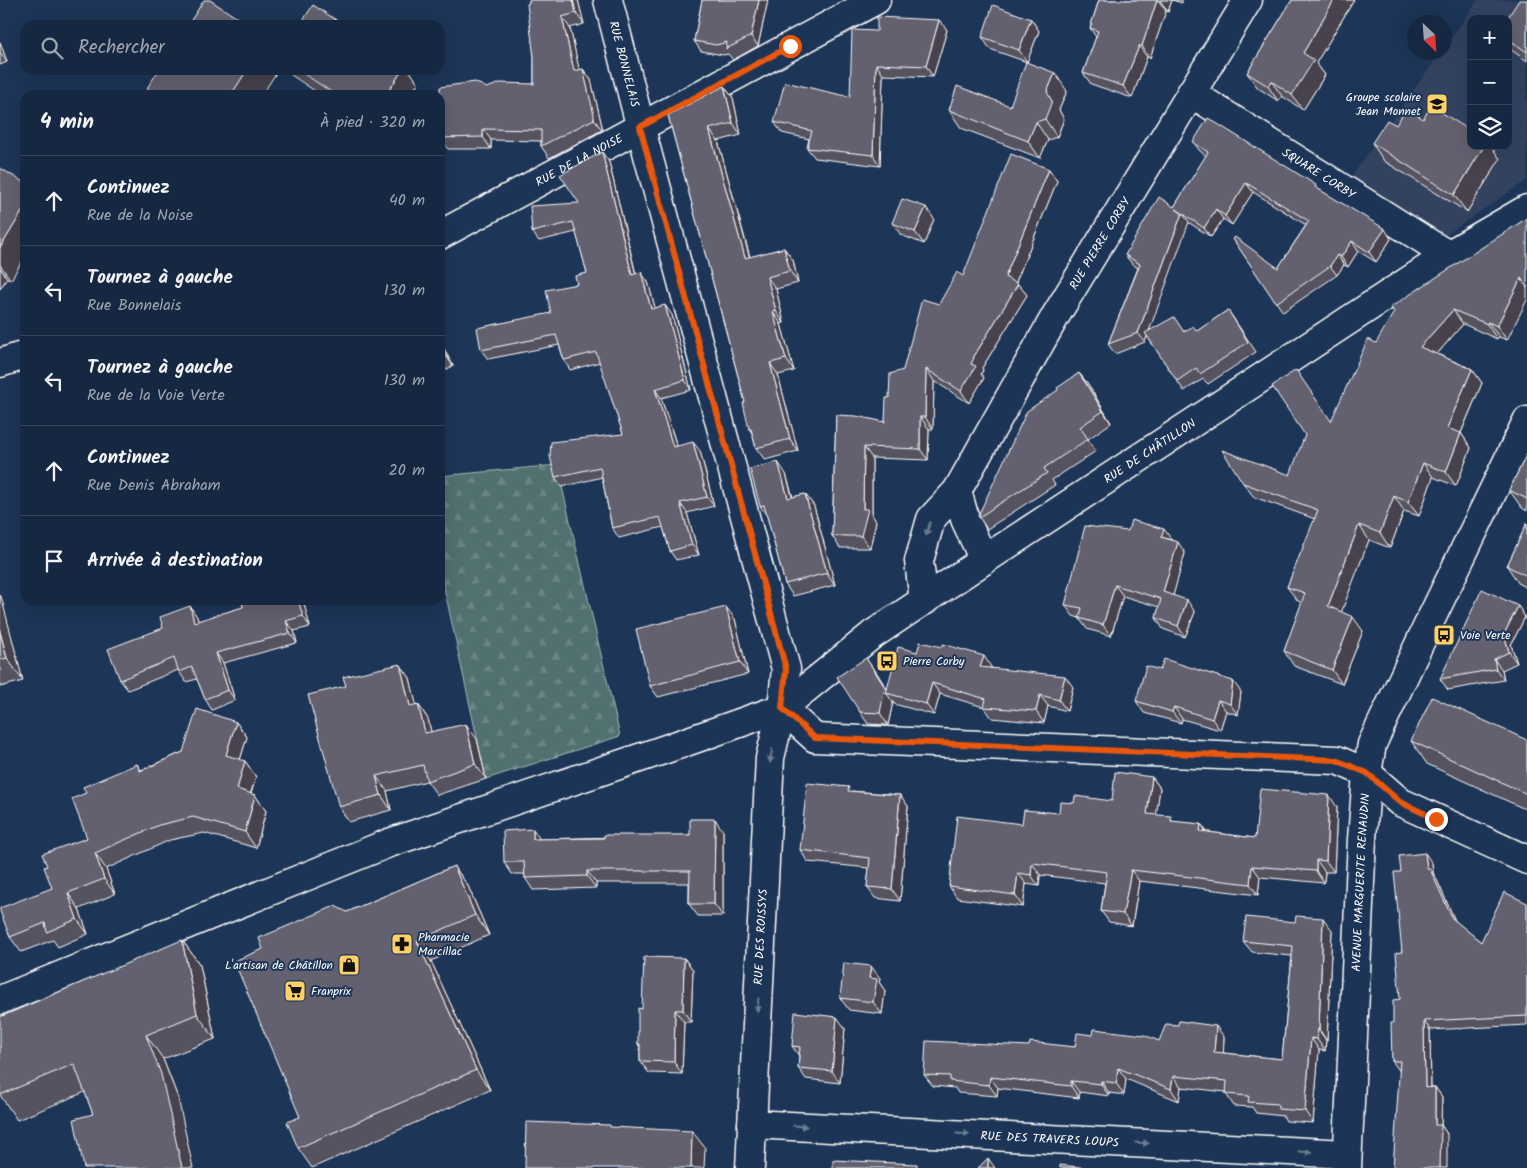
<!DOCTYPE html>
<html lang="fr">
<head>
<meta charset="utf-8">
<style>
	:root { --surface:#162841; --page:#23344c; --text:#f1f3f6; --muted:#9ea6b1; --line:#35445a }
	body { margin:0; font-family:Kalam,sans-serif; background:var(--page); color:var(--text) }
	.controls { position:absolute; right:15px; top:15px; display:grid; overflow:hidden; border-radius:10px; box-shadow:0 5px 20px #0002 }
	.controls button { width:45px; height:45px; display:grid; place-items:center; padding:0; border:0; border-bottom:1px solid var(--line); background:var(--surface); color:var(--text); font:25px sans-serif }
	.compass { position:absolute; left:1407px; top:15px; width:45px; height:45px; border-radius:50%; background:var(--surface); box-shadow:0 5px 20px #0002; rotate:155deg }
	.stop { position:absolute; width:15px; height:15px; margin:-11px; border:4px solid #ea580c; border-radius:50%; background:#fff }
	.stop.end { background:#ea580c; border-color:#fff; box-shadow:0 1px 5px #0008 }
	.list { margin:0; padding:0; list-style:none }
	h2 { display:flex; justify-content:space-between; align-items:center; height:65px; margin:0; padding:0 20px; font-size:21px }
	h2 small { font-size:16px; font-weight:400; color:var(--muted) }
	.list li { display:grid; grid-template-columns:32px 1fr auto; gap:15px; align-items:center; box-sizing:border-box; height:90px; padding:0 20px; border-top:1px solid var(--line) }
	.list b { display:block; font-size:19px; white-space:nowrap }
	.list p { margin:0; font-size:16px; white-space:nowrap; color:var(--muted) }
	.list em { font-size:16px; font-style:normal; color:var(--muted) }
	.icon { flex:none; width:28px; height:28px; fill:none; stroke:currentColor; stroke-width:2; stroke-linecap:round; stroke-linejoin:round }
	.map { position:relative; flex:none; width:1527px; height:1168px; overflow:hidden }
	.search { position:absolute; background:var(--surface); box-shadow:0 5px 20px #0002; left:20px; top:20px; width:425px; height:55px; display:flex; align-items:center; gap:12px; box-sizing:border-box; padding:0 18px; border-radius:15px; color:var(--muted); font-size:19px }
	.panel { position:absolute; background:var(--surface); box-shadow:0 5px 20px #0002; left:20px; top:90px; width:425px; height:515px; border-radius:15px }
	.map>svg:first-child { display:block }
	.built { fill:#32425e; fill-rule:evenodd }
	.forest { fill:url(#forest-firs); stroke:#a8b8b7 }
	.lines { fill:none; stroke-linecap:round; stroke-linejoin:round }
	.street-casing { stroke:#fff; stroke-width:31 }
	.secondary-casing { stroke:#fff; stroke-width:31 }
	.street { stroke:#1d3557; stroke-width:28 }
	.secondary { stroke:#1d3557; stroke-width:28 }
	.wall { fill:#565360; stroke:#fff }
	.shaded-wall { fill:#46434e; stroke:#fff }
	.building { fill:#646070; stroke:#fff }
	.oneway { fill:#6c7c92 }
	.route { stroke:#ea580c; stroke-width:6 }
	.labels { text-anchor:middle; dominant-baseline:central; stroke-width:4; stroke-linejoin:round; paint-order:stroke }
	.street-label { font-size:12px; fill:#fff; stroke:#1d3557 }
	.poi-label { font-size:12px; fill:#fff; stroke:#1d3557; text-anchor:start }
</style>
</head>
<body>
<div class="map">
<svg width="1527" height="1168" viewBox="0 0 1527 1168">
	<defs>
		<pattern id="forest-firs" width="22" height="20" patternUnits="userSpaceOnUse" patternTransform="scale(1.25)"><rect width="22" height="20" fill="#51706f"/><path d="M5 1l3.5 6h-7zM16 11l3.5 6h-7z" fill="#6b8585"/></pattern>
	</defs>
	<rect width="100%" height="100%" fill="#1d3557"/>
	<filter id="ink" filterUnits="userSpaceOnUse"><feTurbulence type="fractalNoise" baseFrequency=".02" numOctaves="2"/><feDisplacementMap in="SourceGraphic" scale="10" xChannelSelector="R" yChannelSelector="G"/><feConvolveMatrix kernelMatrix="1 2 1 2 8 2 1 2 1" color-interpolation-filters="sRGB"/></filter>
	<g filter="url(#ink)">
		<path class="built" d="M1478,0h49l-17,49 17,13v118l-99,67 -84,-60 96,-134 4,-1 1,-5zM1471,19h37v127h-37z"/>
		<path class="forest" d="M557,465l63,271 -134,43 -46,-210v-93z"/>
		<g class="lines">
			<g class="street-casing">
				<g id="street">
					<path id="s1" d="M608,0l38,148 140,521 -4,39 -12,50 -20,410"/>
					<path id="s2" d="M1191,93l257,162"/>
					<path id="s3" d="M440,235l436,-235"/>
					<path d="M0,363l25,-8"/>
					<path d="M957,491l8,28 19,41"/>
					<path id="s4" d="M924,601l-5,-40 12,-42 26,-28 99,-176 192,-315"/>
					<path d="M782,708l33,30 522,22 30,13 33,29 127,58"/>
					<path id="s5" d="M752,1124l595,30"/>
					<path id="s6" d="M1347,1168l15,-329 5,-66 5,-29 58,-123 97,-200"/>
				</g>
			</g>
			<g class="secondary-casing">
				<g id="secondary">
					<path id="s7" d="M0,1000l389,-157 274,-93 119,-42 90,-73 112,-75 464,-305 79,-46"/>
				</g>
			</g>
			<use href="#street" class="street"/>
			<use href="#secondary" class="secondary"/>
		</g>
		<path class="wall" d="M529,0h49l6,24 -14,4 9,42 4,-1 8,11 11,46v4l-53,28 -8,-12v-5l-50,-1v9h-43l-8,-11 47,-50 47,-4v-27z
			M702,0h66l-10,46 -25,14 -5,-6 -5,1 -22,-4 -7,-10z
			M1099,0h83v3l-10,-3 -4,12 -2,-1 -16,47 -3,-1 -15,41 -41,-14 -8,-11 13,-36 -6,-9z
			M1292,0h62l-38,63 9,12 -22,35 -21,-14 -4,5 -20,-13 -11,-15z
			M1527,0v61l-17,-12 -2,-2v-28z
			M1031,19l8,12 -12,31 -37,-13 -8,-12z
			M939,20l8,10 -14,47 -50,-2 -3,91 -65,-8 -8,-10 2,-9 -27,-6 -8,-11 76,-25 27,-66z
			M0,42l7,20 -7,3z
			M288,70h121l9,13 -8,12h-89l-30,-20z
			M724,86l9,12 8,37 -23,6 32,116 34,-9 9,12 5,23 -22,6 8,34 -3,1 13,47 -16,4 20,76 -33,9 -9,-12 -4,-15 -3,-4 -4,-27 -77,-287z
			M147,88l115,7h-110z
			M1067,91l-8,19 5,9 -7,18 -9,3 -8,18 -79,-30 -12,-18 61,-4z
			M1423,119l48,27h20l9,13 -33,53 -83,-51 -12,-18 24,-18z
			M1193,142l127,48 71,49 -15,23 -18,-11 -10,16 -4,-2 -7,10 -54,37 -50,-73 45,29 28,-43 -53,-33 -21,33 -9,-6 -12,18 -23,-15 -39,108 35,1h13l31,-21 28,42 -48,32 -5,-5 -19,12 -37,-55 -2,6 -30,12 -7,-10 30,-76 -6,-4 -7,-9 49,-48 32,-51 -6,-5z
			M609,162l27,112 12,8 7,26 17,7 19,75 -30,8 16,48 23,5 14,55 -27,7 12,42 -23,5 -6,-9 -7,-24 -44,11 -7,-10 -10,-51 -40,10 -7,-10 68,-43 -23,-72 -30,8 -6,-10 -5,-15 -71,14 -7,-9 70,-37 36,-40 -11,-41 -37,9 -7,-9 47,-29z
			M0,168l11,112 -4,-2 -7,11z
			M1049,169l8,12 -41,101 11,13 -45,73 1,2 -2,4 3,4 -15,25 -35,-22 -1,48h-4l-1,31 -56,-2v57l4,6 -6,27h-30l-8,-12 4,-121 49,7 4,-24 14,-28 36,-66 24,-28z
			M1527,218l-20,122 -8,-3 -2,2 -34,-15 -26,30 35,15 10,14 -21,50 10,15 -15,38 -23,-9 -14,39 -15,-5 -14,37 -21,-8 -28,72 22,19 -21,53 -48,-18 -10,-15 18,-48 -4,-2 -11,-14 28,-68 -61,-22 -11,-14 47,-8 41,-54 45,-78z
			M934,219l-10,25 -23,-9 -9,-12z
			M440,341l13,25 -13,7z
			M1079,373l9,11 23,39 -23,16 8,12 -44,29 3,5 -68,44 -8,-12 79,-127z
			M1527,454v57l-5,-3 -13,-18z
			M786,474l7,23 12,-3 9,12 21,79 -42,11 -8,-12 -18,-68 -7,-10z
			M1527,523v65l-8,-4 -12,-18z
			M1171,540l14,13 -12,42 22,17 -10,25 -22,-8 -7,-11 3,-11 -36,-11 -12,40 -24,-7 -8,-11 -6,-2 -8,-11z
			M0,595l23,86 -23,6z
			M242,600h61l7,27 -16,4 3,12 -74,20 12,37 -23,10 -7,-11 -8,-20 -11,3 -8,-12 -50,20 -8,-10 43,-52 27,-22 7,11 1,4 45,-14z
			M1518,606l7,11 -14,28 6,18 -15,7 2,10 -56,10 -8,-11z
			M735,619l13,55 -90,23 -8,-11z
			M917,652l74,15v1l82,19 -6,24 -19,-5 -4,17 -52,-5 -8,-11 -44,-13 -6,21 -40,-11 -1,-2 -5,23 -20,-1 -8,-12 15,-42 12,19z
			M400,664l10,14 6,27 2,-1 10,15 3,13 46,7 9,40 -49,16 -10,-14 -40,10 4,19 -42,12 -10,-15 7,-121z
			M1241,692l-3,23 -12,-4 -6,19 -38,-11 -1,4 -37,-10 -8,-12z
			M236,722l11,15 -7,23 5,1 11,16 -5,17 4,1 11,16 -10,37 -52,-15 -34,7 -64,29 9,25 -36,15 9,25 -30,13 -5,-7 -32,12 -11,-15 42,-49 -5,-22 40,-28 -1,-45 51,-29 4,6 42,-18z
			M1527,740v70l-100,-46 -16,-23z
			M1152,777l8,11 -4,27 19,7 26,2 6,8 48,6 82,-31 -3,65h-9l-1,11 -64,-6 -2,18 -119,-14 -7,45 -23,-4 -8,-11 4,-28 -65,-8 -1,11 -13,-2 -3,23 -66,-9 -8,-12 73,-62 37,-11 15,-10 38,-2z
			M852,791l48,4 8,11 -8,95 -25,-3 -8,-11 2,-19 -61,-6 -8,-12z
			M723,831v85h-25l-9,-12v-21h-93v5l-63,2 -8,-12v-4h-13l-8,-12 36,-23 150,-4z
			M1432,863l1,10 3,5 19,43 26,21 46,-39v122l-97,5 1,57h4l7,10 -1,28 6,9 -55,-73 1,-38 7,-24 2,-47 -1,-80z
			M454,866l14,20 21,49 -58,26 59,129 -178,78 -14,-20 2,-31 -37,-168 84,-37z
			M1332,930l-5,111 -1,-1 -1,11 -6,-1 -6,73 -27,-2 -3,-5 -27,-3 -4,-6 -18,-1 -8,-12v-2l-45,-5 -2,14 -53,-22 -2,16 -15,-2v3l-30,-4v6l-81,-10 -1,8 -39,-3 -3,-5 -22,-2 -9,-11 105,-29 46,1 84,-6 65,-4 -1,16 59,6 10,-103 -40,-4 -9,-11z
			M182,940l18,25 15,74 -52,20 15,39 -85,16 -8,-22 -68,28 -17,-25z
			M684,958l9,12 -2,52h-7l-2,52 -33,-1 -9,-12v-13l-2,-4 4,-35z
			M880,978l-1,4 6,9 -3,23 -33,-4 -9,-12z
			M845,1028l-5,55 -34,-4 -8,-11 1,-12 -7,-10z"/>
		<path class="shaded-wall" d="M573,0h5l6,24 -8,-11z
			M759,0h9l-10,46 -7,-10z
			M1157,0h1l8,11 -16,47 -8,-12z
			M1160,0h12l-4,12z
			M1334,0h20l-38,63 9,12 -22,35 -11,-15 11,-42z
			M562,17l8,11 12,54 -8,-11z
			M1031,19l8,12 -12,31 -8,-12z
			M939,20l8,10 -14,47 -7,-11z
			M0,42l7,20 -7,-10z
			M1139,46l8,11 -15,41 -9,-12z
			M876,64l7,11 -3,91 -7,-11z
			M583,69l8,11 11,46v4l-8,-11z
			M247,70h31l-16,25h-31z
			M402,70h7l9,13 -8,12h-24z
			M1055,73l12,18 -8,19 5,9 -7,18 -12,-18 2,-27z
			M1271,81l11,15 -4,5 -10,-15z
			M724,86l9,12 8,37 -8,-12z
			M1036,122l12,18 -8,18 -12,-17z
			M483,129l8,11v9l-8,-12z
			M709,129l9,12 35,129 -8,-12z
			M1484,146h7l9,13 -33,53 -13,-17z
			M602,152l7,10 29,122 -6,-9z
			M1049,169l8,12 -44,108 -8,-12z
			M1246,183l7,9 -21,33 -7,-9z
			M25,207v49l-14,24 -11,-15v-17z
			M926,207l8,12 -10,25 -9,-12z
			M1216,209l7,10 -12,18 -7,-9z
			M1182,213l7,9 -44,120 -7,-9z
			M1385,229l6,10 -15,23 -7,-10z
			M1352,241l6,10 -10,16 -7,-10z
			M784,248l9,12 5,23 -8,-12z
			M1337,255l7,10 -7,10 -7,-9z
			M0,268l7,10 -7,11z
			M641,272l7,10 10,36 -7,-9z
			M767,277l9,12 8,34 -8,-12z
			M1521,278l6,9v13l-20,40 -10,-14z
			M1018,284l9,11 -45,73 1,2 -2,4 3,4 -15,25 -8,-12 10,-27 2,-6z
			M665,305l7,10 19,75 -6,-10z
			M1453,310l10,14 -33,38 -10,-15z
			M773,312l8,12 13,47 -8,-12z
			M1488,322l11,15 -2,2 -10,-15z
			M440,341l13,25 -8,-12 -5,-9z
			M770,363l8,12 20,76 -8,-12z
			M926,369l8,12 -1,48 -8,-12z
			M1472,369l10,14 -25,59 -10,-14z
			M1079,373l9,11 23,39 -8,-12z
			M655,389l6,9 19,58 -7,-9z
			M920,417l9,12 -1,31 -8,-11z
			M1461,433l10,15 -15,38 -10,-14z
			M693,442l7,9 14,55 -7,-9z
			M864,447l8,11v57l4,6 -6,27 -9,-12 2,-27z
			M778,462l8,12 10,37 -8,-13z
			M1423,463l10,14 -14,39 -11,-14z
			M805,494l9,12 21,79 -8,-12z
			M1394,496l10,15 -14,37 -10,-15z
			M680,503l7,10 12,42 -7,-10z
			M1359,525l10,15 -31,81 -10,-15z
			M1164,529l8,11 -11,-3z
			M1178,542l7,11 -14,50 -8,-11z
			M1115,585l8,11 -12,40 -8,-11z
			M0,595l1,1 22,85 -16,-23 -7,-26z
			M298,600h5l7,27 -7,-11z
			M1187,600l8,12 -10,25 -7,-11z
			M190,606l7,11 5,15 -8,-10z
			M1518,606l7,11 -14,28 6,18 -8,-11 -5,-18z
			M726,607l9,12 13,55 -8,-12z
			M1353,617l10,14 -21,53 -10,-14z
			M286,621l8,10 3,12 -7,-10z
			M216,653l7,10 12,37 -7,-10z
			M984,656l7,11 -3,11 -8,-11z
			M866,658l24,36 -4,-1 7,9 -5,23 -8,-12z
			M1494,659l8,11 2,10 -8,-11z
			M400,664l10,14 10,43 -10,-15z
			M1065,676l8,11 -6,24 -8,-11z
			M1233,681l8,11 -3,23 -8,-11z
			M932,683l8,11 -6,21 -8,-11z
			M1040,695l8,11 -4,17 -8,-12z
			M1218,700l8,11 -6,19 -8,-11z
			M418,704l10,15 7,29 -10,-15z
			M1174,707l8,12 -1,4 -9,-11z
			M236,722l11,15 -10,33 -11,-15z
			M466,724l11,15 9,40 -11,-15z
			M245,761l11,16 -9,27 -10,-15z
			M376,776l11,15 4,19 -10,-15z
			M1152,777l8,11 -5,37 -8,-11z
			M255,795l11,16 -10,37 -11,-16z
			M900,795l8,11 -8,95 -8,-12z
			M1329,795l8,12 -3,65 -8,-11z
			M715,819l8,12v85l-9,-12z
			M1201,824l8,12 -9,-5z
			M533,829l8,12 -8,-2z
			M95,853l11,16 9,25 -11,-15z
			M1425,853l7,10 1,10 3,5 22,49 -6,-9 -25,-49z
			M1316,860l9,12 -1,11 -8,-12z
			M1032,863l8,12 -1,11 -8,-11z
			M454,866l14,20 21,49 -14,-20z
			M1252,866l8,11 -2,18 -8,-11z
			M1131,870l8,11 -7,45 -9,-12z
			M587,871l9,12v5l-9,-12z
			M1018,873l8,11 -3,23 -8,-12z
			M68,893l11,16 9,25 -11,-15z
			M1323,918l9,12 -5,111 -8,-12z
			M182,940l18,25 15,74 -18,-25z
			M417,941l14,20 59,129 -14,-20z
			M684,958l9,12 -2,52 -8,-12z
			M871,966l9,12 -1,4 6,9 -3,23 -9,-12 -4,-24z
			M675,1010l9,12 -2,52 -8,-12z
			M837,1017l8,11 -5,55 -8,-12z
			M1424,1021l6,9 1,67 -6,-9z
			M1216,1026l8,11 -1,26 -9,-11z
			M1318,1029l8,11 -1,11 -8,-12z
			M146,1035l17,24 15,39 15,70h-11z
			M1311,1038l8,12 -6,73 -8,-12z
			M1118,1068l8,11 -2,16 -8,-12z
			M1173,1076l8,11 -2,14 -8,-12z
			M990,1077l8,11 -1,8 -8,-11z
			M1071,1081l8,11v6l-8,-12z
			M1101,1081l8,12v3l-8,-12z
			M1435,1087l7,10 -1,28 6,9v34h-7l-5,-43z
			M692,1131l13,17 -1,20h-13z
			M988,1158l7,10h-7z"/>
		<path class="building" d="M204,0h6l38,25h-60z
			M529,0h44l3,13 -14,4 12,54 9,-2 11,46v4l-53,27v-16l-58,-1v8l-43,1v-51l35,-5 12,6 13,-5 34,1v-27l-7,-53 2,-1z
			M702,0h57l-8,36 -25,13 1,-7 -11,3 -22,-4z
			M1099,0h58l-15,46h-3l-16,40 -40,-13 15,-42 -8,-3z
			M1292,0h42l-31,53 11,7 -22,35 -21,-14 -3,5 -21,-13z
			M1519,0h8v52l-19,-13v-20h-1z
			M313,5l31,20h-44z
			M993,5l38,14 -12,31 -37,-13z
			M877,17l62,3 -13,46 -50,-2 -3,91 -66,-7 5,-17 -38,-9 11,-40 65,15 2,-67 25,1z
			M1026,62l29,11 -8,19 5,9 -7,18 -9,3 -8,19 -79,-31 8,-24 53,20z
			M159,70h88l-16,25h-73l-11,-7z
			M298,70h104l-16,25h-50z
			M724,86l9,37 -24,6 36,129 39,-10 6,23 -23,6 9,34 -3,1 13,47 -16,4 20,76 -34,9 -5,-19h-2l-6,-26 2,-1 -77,-287z
			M1431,106l40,25v15h13l-30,49 -82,-52 15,-23 9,5 11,-17 16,11z
			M1208,118l108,67 -1,2 70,42 -16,23 -17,-11 -11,16 -4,-2 -7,11 -54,37 -43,-64 2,-2 43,31 31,-47 -63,-38 -21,33 -9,-7 -12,19 -28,-19 6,4 -44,120 -30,11 32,-80 -15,-9 34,-58 15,10 34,-55 -15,-10z
			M602,152l30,123 9,-3 10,37 14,-4 20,75 -30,9 18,58 20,-5 14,55 -27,6 12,42 -22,6 -10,-34 -48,11 -12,-61 -45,10 -5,-21 1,-14 72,-8 -27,-82 -32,8 -8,-25 -75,15 -4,-22 74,-15 -5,-23 31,-6 -2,-8 12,-3 -14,-51 -41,10 -2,-26 49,-3 -19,-28z
			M1011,154l38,15 -44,108 13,7 -45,74h1l-3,6 5,2 -15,25 -35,-22 -1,48h-5v32l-56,-2 -1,62h5l-7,27h-29l4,-121 20,1 29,6 1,-24h3l1,-24 13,-4 19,-71 17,5 18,-32 6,4z
			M0,168l25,15v24l-25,41z
			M902,199l24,8 -11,25 -23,-9z
			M1527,218v70l-6,-10 -24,48 -9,-4 -1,2 -34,-14 -33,37 52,22 -25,59 14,5 -15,39 -23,-9 -15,39 -14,-6 -14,37 -21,-8 -31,81 25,11 -21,53 -48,-19 21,-58 -18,-6 31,-77 -75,-27 -21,-33 68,25 15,-40 -33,-49 24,-16 35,51 37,-82 8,4 18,-31 -3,-5z
			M1228,310l20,32 -48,32 -4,-6 -19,13 -32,-48 29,-16 10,15 9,-6 4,5z
			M440,345l5,9 -5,2z
			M1079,373l24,38 -23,16 8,12 -44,29 3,5 -68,44 -1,-1 49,-105 31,-21 -1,-2z
			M1527,454v45l-18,-9z
			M778,462l10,36 17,-4 22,79 -42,11 -21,-79 -4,1 -10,-37z
			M1131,520l33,9 -3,8 17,5 -15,50 24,8 -9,26 -22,-8 5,-19 -46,-14 -12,40 -24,-7 3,-10 -17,-3 20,-79 43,5z
			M1527,523v53l-20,-10z
			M1482,589l36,17 -14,28 5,18 -15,7 2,10 -56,10z
			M242,600h56l5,16 -17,5 4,12 -74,20 12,37 -23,9 -13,-32 -13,5 -5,-14 -54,22 -12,-31 55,-21 -3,-11 30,-11 4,16 49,-15z
			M726,607l14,55 -90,24 -14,-57z
			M0,632l7,26 -7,2z
			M920,642l22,5 1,-3 41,12 -4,11 85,9 -6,24 -19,-5 -4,16 -52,-4 2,-8 -54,-16 -6,21 -40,-11 12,-46 19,5z
			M866,658l19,29 -5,26 -20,-1 -23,-35z
			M1164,659l69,22 -3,23 -12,-4 -6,19 -38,-12 -2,5 -36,-11 10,-35 14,4z
			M400,664l10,42 8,-2 7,29 41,-9 9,40 -48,17 -4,-16 -47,11 5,19 -42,12 -31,-112 38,-9 -3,-9z
			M1432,697l95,43v54l-116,-53z
			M197,709l39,13 -10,33 19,6 -8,28 18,6 -10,37 -52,-15 -34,8 -64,28 9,26 -36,14 9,26 -30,13 -2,-9 -35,14 -10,-26v-3l52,-20 -8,-21 3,-1 -5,-12 45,-16 -15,-39 14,-6 -3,-6 54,-23 3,7 43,-19z
			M1115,772l37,5 -5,37 24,2v5l30,3 -1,7 55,7 5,-49 69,6 -3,66 -10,-1v11l-64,-5 -2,18 -119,-14 -8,44 -22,-3 6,-39 -75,-9 -1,12 -13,-2 -3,22 -66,-9 8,-70 65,8 2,-14 35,3 1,-11 14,1 1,-7 37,5z
			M807,783l42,4 -1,4 52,4 -8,94 -25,-2 3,-29 -70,-8z
			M690,819h25l-1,85h-25l1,-33h-103v5l-62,2 -1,-16h-20l-1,-31 30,-2v10l71,-1v-3h86z
			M1425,853l2,16h3l22,49 29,24 23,-50 23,11v113l-103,5 1,67 10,-1v38h6l-1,43h-47l7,-107h-8l-1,-38h2v-23l7,-1 -4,-46 6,-1 -8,-80h7l-2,-16z
			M454,866l21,49 -58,26 59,129 -178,78 -11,-26 13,-5 -66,-156 29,-12 -4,-11 76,-32 12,6z
			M1296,916l27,2 -4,111h-1l-1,10 -6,-1 -6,73 -27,-2v-5l-30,-2 1,-6 -23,-2 1,-13 -54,-5 -2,13 -53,-21 -2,15 -15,-2v3l-30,-3v5l-81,-9 -1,8 -39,-4v-5l-26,-1 2,-34 103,5 1,-4 45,5 2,-14 16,2 1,-6 50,6 15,6 7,-17 12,1 1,-4 37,5 -2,26 68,7 11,-113 -50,-5 3,-24 49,5z
			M182,940l15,74 -51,21 15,39 21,94h-98l-10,-49 19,-5 -19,-50 -74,31v-78z
			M644,957l40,1 -1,52h-8l-1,52 -34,-1v-17h-2v-36l4,1z
			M844,963l27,3 -2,12 8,1 -4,23 -33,-4z
			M795,1012l42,5 -5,54 -34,-3 2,-21 -8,-1z
			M526,1122l84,3v2l82,4 -1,37h-166z
			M988,1158v10h-10z
			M833,1160l84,4v4h-84z
			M1060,1165l28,3h-28z"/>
		<defs><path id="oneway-solid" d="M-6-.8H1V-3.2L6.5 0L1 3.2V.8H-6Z" transform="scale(1.25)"/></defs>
		<g class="oneway">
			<use href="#oneway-solid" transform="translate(928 529) rotate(106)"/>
			<use href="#oneway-solid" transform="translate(771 756) rotate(99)"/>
			<use href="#oneway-solid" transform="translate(758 1005) rotate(93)"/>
			<use href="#oneway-solid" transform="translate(800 1126) rotate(3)"/>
			<use href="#oneway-solid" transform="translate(963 1134) rotate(3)"/>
			<use href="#oneway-solid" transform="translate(1142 1143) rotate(3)"/>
			<use href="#oneway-solid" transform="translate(1305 1152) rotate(3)"/>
		</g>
	</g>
	<g class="lines" filter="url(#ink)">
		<path class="route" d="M790,46l-150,81 146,542 -4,39 33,30 521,22 31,13 33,29 36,17"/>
	</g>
	<defs>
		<g id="school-square" transform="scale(1.125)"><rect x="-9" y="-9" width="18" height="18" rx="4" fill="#ffd166" stroke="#1d3557"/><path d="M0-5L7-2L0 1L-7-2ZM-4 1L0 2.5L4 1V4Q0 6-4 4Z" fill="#111"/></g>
		<g id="bus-square" transform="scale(1.125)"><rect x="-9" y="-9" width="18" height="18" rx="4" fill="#ffd166" stroke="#1d3557"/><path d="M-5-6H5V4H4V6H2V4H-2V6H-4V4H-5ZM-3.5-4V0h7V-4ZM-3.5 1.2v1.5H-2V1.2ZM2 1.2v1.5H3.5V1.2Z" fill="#111"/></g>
		<g id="pharmacy-square" transform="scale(1.125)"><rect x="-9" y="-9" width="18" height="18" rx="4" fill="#ffd166" stroke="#1d3557"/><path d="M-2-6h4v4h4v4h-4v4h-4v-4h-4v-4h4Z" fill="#111"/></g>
		<g id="shop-square" transform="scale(1.125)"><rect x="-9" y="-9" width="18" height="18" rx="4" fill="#ffd166" stroke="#1d3557"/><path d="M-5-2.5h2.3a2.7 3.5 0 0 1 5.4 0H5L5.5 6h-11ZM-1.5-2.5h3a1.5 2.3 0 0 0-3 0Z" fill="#111"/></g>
		<g id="supermarket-square" transform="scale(1.125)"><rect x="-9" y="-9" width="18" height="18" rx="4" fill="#ffd166" stroke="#1d3557"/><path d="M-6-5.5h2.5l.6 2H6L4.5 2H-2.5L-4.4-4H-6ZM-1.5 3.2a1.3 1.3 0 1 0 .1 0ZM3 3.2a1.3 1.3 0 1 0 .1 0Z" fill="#111"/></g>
	</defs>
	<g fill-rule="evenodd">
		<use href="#school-square" x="1437" y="104"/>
		<use href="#bus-square" x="1444" y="635"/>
		<use href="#bus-square" x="887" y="661"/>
		<use href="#pharmacy-square" x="402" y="944"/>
		<use href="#shop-square" x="349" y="965"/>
		<use href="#supermarket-square" x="295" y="991"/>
	</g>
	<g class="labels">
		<g class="street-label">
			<text stroke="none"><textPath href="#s1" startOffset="66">RUE BONNELAIS</textPath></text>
			<text stroke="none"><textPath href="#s3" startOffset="158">RUE DE LA NOISE</textPath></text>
			<text stroke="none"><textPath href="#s2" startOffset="151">SQUARE CORBY</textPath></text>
			<text stroke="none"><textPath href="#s4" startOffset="408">RUE PIERRE CORBY</textPath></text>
			<text stroke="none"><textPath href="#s7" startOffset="1284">RUE DE CHÂTILLON</textPath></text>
			<text stroke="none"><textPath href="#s6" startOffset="286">AVENUE MARGUERITE RENAUDIN</textPath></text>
			<text transform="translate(761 937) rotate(-87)">RUE DES ROISSYS</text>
			<text stroke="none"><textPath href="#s5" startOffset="298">RUE DES TRAVERS LOUPS</textPath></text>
		</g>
		<g class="poi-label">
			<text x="1421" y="97" text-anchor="end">Groupe scolaire<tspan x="1421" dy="14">Jean Monnet</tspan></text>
			<text x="1460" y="635">Voie Verte</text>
			<text x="903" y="661">Pierre Corby</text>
			<text x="418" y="937">Pharmacie<tspan x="418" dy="14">Marcillac</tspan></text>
			<text x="333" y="965" text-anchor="end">L'artisan de Châtillon</text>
			<text x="311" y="991">Franprix</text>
		</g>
	</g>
</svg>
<div class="controls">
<button>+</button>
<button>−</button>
<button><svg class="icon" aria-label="layers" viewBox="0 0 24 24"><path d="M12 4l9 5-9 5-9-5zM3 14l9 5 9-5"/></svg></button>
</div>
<svg class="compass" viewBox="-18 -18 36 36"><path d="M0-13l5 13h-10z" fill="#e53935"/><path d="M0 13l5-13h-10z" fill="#9ea6b1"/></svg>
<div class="stop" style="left:790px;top:46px"></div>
<div class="stop end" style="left:1436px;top:819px"></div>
<div class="search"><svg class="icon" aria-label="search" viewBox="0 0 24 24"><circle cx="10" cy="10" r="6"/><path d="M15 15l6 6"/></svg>Rechercher</div>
<section class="panel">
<h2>4 min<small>À pied · 320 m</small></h2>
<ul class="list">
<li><svg class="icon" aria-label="ahead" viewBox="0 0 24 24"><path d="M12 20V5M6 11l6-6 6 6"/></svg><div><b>Continuez</b><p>Rue de la Noise</p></div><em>40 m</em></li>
<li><svg class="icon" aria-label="left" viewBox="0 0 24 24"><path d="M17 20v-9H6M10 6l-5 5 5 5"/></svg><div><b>Tournez à gauche</b><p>Rue Bonnelais</p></div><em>130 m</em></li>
<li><svg class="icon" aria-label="left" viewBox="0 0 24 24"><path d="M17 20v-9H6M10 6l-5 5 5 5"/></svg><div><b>Tournez à gauche</b><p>Rue de la Voie Verte</p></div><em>130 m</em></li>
<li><svg class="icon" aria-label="ahead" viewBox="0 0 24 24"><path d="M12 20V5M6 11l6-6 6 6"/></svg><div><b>Continuez</b><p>Rue Denis Abraham</p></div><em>20 m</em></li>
<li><svg class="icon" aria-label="arrive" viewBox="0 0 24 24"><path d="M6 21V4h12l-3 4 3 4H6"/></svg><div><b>Arrivée à destination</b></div></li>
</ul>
</section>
</div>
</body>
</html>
